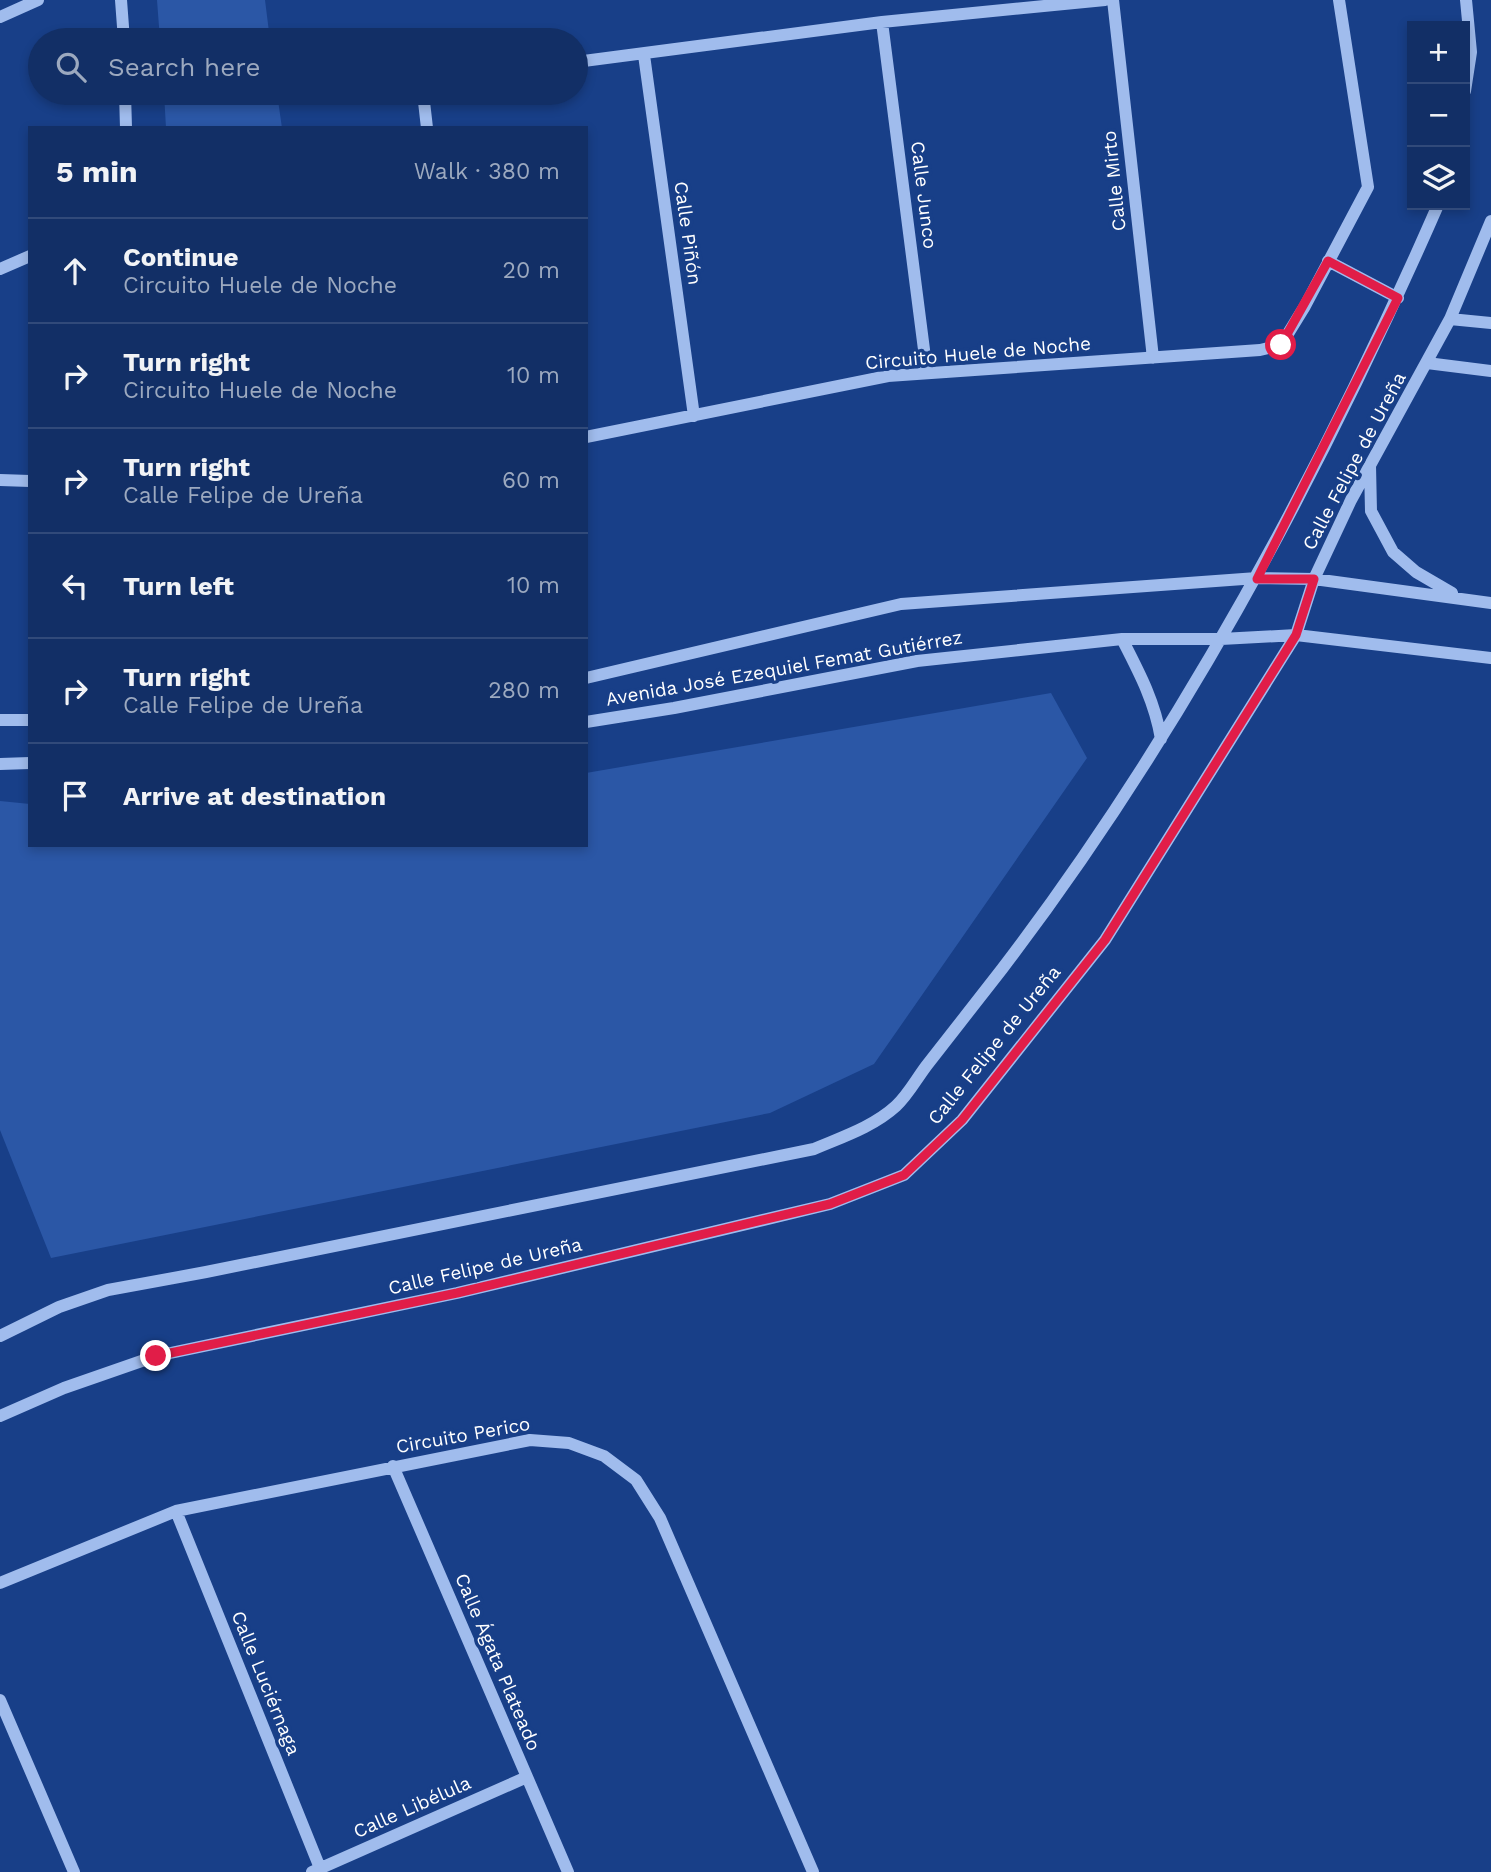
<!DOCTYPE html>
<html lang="en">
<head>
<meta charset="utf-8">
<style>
	:root { --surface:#122f66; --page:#1b376c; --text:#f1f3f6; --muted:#9ca9bf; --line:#314a7a }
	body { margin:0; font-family:"Work Sans",sans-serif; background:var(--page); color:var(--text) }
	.controls { position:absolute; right:21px; top:21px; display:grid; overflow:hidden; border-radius:0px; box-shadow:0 4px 10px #0003 }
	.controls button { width:63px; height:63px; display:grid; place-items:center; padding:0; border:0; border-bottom:2px solid var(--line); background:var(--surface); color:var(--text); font:35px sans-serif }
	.stop { position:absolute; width:21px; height:21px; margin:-16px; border:5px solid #e11d48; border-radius:50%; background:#fff }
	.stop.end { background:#e11d48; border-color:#fff; box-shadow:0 2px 7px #0008 }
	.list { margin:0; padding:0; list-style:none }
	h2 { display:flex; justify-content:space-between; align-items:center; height:91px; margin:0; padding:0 28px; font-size:30px }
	h2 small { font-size:23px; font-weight:400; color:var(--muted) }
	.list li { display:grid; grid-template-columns:46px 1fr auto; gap:21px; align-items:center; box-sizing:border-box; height:105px; padding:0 28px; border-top:2px solid var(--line) }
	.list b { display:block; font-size:26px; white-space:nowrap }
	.list p { margin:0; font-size:23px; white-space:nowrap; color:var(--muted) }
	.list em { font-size:23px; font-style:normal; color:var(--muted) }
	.icon { flex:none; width:38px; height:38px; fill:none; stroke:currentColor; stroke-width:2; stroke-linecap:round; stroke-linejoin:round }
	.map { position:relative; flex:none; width:1491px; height:1872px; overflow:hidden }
	.search { position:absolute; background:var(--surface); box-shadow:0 4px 10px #0003; left:28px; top:28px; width:560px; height:77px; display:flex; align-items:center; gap:18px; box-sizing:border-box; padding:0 24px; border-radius:38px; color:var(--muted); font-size:26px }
	.panel { position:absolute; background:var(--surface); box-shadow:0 4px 10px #0003; left:28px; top:126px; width:560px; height:721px; border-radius:0px }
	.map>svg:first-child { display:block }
	.green { fill:#2b57a6 }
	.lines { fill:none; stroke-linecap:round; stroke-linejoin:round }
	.minor { stroke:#a0bced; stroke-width:12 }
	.route { stroke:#e11d48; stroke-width:9 }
	.labels { text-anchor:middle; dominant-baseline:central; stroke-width:7; stroke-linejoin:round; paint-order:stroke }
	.street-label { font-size:19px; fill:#fff; stroke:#183f88 }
</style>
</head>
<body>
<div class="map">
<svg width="1491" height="1872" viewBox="0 0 1491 1872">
	<rect width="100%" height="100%" fill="#183f88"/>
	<path class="green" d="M157,0h108l5,40h-110z
		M164,93h113l5,35h-116z
		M1051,693l36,65 -213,306 -104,49 -719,145 -51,-128v-329l30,3v41h556v-72z"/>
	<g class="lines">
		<path class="minor" d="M121,0l3,40
			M1113,0l40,358
			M0,17l38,-17
			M882,22l45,351
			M644,55l50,361
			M576,62l306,-40 223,-22
			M1465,91l6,-39 -5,-52
			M125,93l1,35
			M423,93l4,35
			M1328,261l70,37
			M0,269l30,-13
			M1450,319l41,4
			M1427,363l64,8
			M586,437l302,-61 372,-26 21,-5 24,-39 63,-119 -29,-187
			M1370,466l1,45 22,41 23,20 36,21
			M0,480l30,1
			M1122,639c17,33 33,63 39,100
			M586,678l315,-74 356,-26 57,1 177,24
			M0,720h30
			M586,722l88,-14 243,-47 205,-22h99l75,-4 195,23
			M0,764l30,-1
			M0,1336l59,-29 49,-17 98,-18 608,-123c28,-12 59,-22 82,-43 12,-11 21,-28 31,-41 25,-32 50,-64 75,-96 178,-233 319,-496 436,-764
			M0,1416l64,-28 92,-32 301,-63 373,-89 74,-29 58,-55 143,-180 191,-305 18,-56 37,-79 99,-181 41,-98
			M393,1466l175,406
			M176,1511l144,357
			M0,1583l176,-72 354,-71 39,3 35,13 32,24 24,38 153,354
			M0,1700l74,172
			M312,1872l215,-95"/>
	</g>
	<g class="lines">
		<path class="route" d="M156,1356l301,-63 373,-89 74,-29 58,-55 143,-180 191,-305 18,-56h-57l141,-281 -70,-37 -47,84"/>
	</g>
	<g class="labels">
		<g class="street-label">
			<text transform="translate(1114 181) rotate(-96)">Calle Mirto</text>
			<text transform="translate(924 195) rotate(83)">Calle Junco</text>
			<text transform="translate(688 233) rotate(82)">Calle Piñón</text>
			<text transform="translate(978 353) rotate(-5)">Circuito Huele de Noche</text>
			<text transform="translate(1354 461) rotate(-62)">Calle Felipe de Ureña</text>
			<text transform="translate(784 668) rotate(-10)">Avenida José Ezequiel Femat Gutiérrez</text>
			<text transform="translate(994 1045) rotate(-51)">Calle Felipe de Ureña</text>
			<text transform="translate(485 1266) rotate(-13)">Calle Felipe de Ureña</text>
			<text transform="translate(463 1435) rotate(-10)">Circuito Perico</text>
			<text transform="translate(498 1662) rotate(67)">Calle Ágata Plateado</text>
			<text transform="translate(266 1683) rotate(68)">Calle Luciérnaga</text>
			<text transform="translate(412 1807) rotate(-24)">Calle Libélula</text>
		</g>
	</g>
</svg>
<div class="controls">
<button>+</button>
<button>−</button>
<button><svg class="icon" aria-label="layers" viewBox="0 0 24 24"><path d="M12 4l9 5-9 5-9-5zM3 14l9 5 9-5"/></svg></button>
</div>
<div class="stop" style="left:1281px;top:345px"></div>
<div class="stop end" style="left:156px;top:1356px"></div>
<div class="search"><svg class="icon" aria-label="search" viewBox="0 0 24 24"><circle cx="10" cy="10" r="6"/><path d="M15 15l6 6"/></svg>Search here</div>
<section class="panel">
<h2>5 min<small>Walk · 380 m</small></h2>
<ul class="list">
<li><svg class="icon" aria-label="ahead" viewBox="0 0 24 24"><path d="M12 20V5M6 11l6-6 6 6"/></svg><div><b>Continue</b><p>Circuito Huele de Noche</p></div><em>20 m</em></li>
<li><svg class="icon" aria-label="right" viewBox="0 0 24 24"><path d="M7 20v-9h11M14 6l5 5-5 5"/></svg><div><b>Turn right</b><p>Circuito Huele de Noche</p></div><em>10 m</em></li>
<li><svg class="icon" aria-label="right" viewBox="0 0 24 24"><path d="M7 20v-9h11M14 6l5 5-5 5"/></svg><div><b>Turn right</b><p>Calle Felipe de Ureña</p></div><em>60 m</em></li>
<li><svg class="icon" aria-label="left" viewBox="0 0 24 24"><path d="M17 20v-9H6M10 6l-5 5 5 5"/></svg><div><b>Turn left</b></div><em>10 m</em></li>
<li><svg class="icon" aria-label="right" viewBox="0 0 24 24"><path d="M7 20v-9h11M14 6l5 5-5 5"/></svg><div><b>Turn right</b><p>Calle Felipe de Ureña</p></div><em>280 m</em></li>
<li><svg class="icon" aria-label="arrive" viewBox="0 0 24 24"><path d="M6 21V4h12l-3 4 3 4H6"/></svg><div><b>Arrive at destination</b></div></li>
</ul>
</section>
</div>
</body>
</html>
